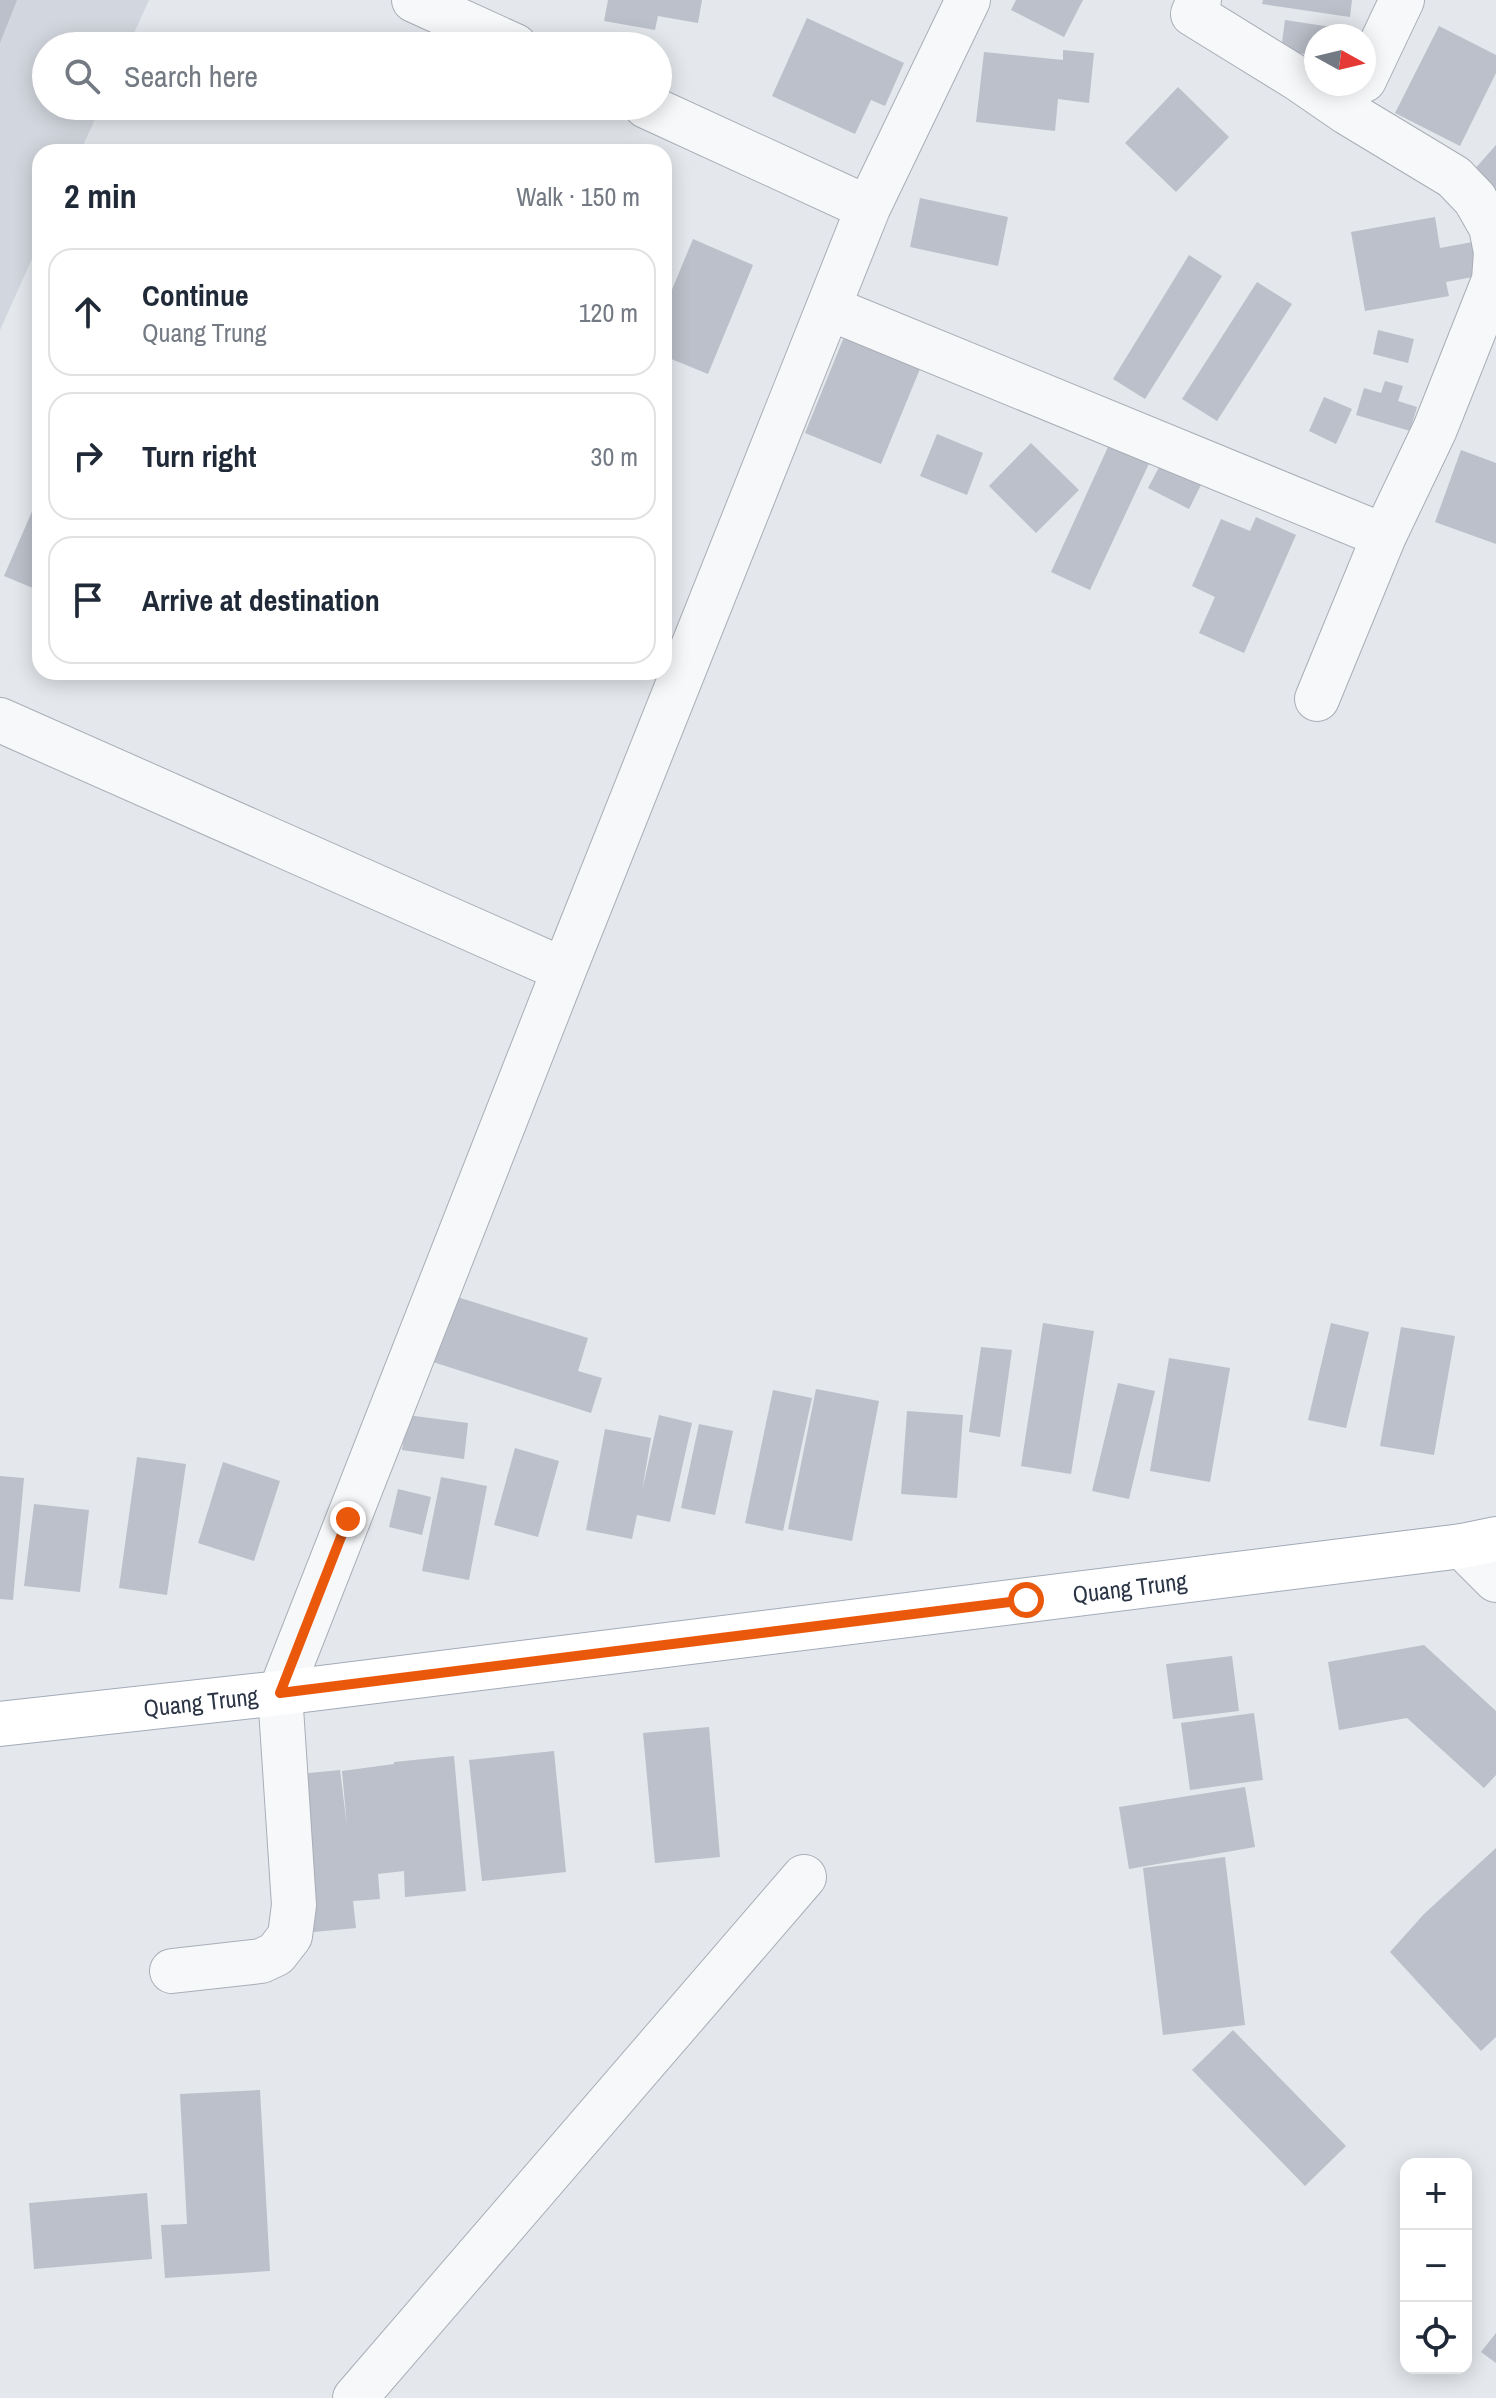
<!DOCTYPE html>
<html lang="en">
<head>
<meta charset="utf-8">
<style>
	:root { --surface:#fff; --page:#f6f6f7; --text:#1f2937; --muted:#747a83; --line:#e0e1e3 }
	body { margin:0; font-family:"Archivo Narrow",sans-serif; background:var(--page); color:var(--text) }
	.controls { position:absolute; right:24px; bottom:24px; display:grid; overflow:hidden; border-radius:16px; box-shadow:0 4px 20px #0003 }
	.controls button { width:72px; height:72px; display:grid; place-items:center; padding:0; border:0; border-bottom:2px solid var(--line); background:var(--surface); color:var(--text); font:40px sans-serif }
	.compass { position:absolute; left:1304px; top:24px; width:72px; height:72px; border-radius:50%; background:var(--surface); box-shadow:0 4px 20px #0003; rotate:98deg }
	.stop { position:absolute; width:24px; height:24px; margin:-18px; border:6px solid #ea580c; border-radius:50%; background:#fff }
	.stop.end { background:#ea580c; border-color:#fff; box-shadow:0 2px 8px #0008 }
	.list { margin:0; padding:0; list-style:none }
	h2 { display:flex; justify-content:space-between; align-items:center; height:104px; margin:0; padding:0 32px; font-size:34px }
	h2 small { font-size:26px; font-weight:400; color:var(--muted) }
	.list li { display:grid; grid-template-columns:52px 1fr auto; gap:24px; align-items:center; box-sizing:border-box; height:128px; margin:0 16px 16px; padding:0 16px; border:2px solid var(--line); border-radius:24px }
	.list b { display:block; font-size:30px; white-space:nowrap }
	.list p { margin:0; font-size:26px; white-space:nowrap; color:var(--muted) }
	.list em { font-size:26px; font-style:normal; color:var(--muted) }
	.icon { flex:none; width:44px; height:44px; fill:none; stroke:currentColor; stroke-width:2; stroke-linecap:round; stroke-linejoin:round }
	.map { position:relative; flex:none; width:1496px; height:2398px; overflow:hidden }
	.search { position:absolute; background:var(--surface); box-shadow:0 4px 20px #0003; left:32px; top:32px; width:640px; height:88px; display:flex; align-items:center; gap:20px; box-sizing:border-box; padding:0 28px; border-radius:44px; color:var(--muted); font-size:30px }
	.panel { position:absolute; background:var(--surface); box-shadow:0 4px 20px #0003; left:32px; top:144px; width:640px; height:536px; border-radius:24px }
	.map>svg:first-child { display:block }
	.built { fill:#d2d6de }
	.building { fill:#bbc0ca }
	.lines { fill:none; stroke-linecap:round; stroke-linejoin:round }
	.minor-casing { stroke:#a9aeb7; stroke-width:46 }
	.major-casing { stroke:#a3abb8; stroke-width:46 }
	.minor { stroke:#f7f8fa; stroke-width:44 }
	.major { stroke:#fff; stroke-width:44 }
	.route { stroke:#ea580c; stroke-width:10 }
	.labels { text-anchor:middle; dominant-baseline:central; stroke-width:7; stroke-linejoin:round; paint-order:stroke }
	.street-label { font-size:24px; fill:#2b3445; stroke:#f4f6f9 }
</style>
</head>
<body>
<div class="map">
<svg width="1496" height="2398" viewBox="0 0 1496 2398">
	<rect width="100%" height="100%" fill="#e4e7ec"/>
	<path class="built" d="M0,0h149l-21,46h-82v60h55l-21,46h-40v89l-40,89z"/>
	<path class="building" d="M0,0h17l-17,43z
		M608,0h94l-4,23 -40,-7 -3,14 -51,-9z
		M1016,0h67l-19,37 -53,-27z
		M1263,0h89l-2,17 -88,-13z
		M807,18l97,45 -19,43 -14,-6 -16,34 -83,-38z
		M1285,20l79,12 -1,4h-47v20l-35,-6z
		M1439,26l57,29v18l-36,73 -65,-33z
		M1063,50l31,3 -5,50 -31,-4 -3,32 -79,-9 8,-70 79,8z
		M1178,87l51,50 -53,55 -51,-49z
		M1496,145v47l-23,-21z
		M920,198l88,19 -10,49 -88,-19z
		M1435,217l5,31 38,-7 6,34 -38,7 3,14 -84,15 -14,-79z
		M693,239l60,26 -45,109 -44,-18v-47z
		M1189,255l33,21 -77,123 -32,-20z
		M1257,282l35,22 -75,117 -35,-22z
		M1378,330l36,9 -6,24 -35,-9z
		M846,332l76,32 -41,100 -76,-31z
		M1385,381l18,5 -5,15 19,6 -7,24 -54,-16 8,-27 17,5z
		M1324,397l28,12 -16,35 -27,-13z
		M937,434l46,19 -16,42 -47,-19z
		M1113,436l40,19 -63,135 -39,-18z
		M1031,443l48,47 -43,43 -47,-47z
		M1461,450l35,13v81l-61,-22z
		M1165,456l40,21 -16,32 -41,-21z
		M40,493v98l-36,-15z
		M1256,517l40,18 -52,118 -45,-20 16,-36 -23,-11 29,-67 29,12z
		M454,1296l134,42 -10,33 24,7 -11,35 -158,-51z
		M1043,1323l51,8 -23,143 -50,-8z
		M1331,1323l38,9 -23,96 -38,-8z
		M1401,1327l54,9 -21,119 -54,-9z
		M981,1347l31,3 -12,87 -31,-5z
		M1169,1358l61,10 -20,114 -60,-11z
		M1118,1383l37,8 -26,108 -37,-8z
		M816,1389l63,12 -27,140 -64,-12z
		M773,1390l39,8 -29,133 -38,-8z
		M907,1411l56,4 -6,83 -56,-4z
		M407,1415l61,8 -4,36 -62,-9z
		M659,1415l33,8 -22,99 -33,-7 -5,24 -46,-9 19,-101 46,9 -9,53z
		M699,1424l34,7 -18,84 -34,-7z
		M515,1448l44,13 -21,76 -44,-12z
		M137,1457l49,7 -19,131 -48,-7z
		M223,1462l57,19 -26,80 -56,-18z
		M0,1476l24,2 -11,122 -13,-1z
		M441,1477l46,9 -18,94 -47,-9z
		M398,1489l33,8 -9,38 -33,-8z
		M34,1504l55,6 -9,82 -56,-6z
		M1424,1645l72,66v64l-12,13 -77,-70 -68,12 -11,-68z
		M1232,1656l7,55 -66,8 -7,-55z
		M1254,1713l9,67 -73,10 -9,-67z
		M709,1727l11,130 -65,6 -12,-130z
		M554,1751l12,121 -84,9 -13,-121z
		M454,1756l12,135 -61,6 -1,-26 -26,3 2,25 -27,2 3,27 -42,4 -15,-158 41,-4 7,57 -5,-56 52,-7v-2z
		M1245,1787l10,60 -126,22 -10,-62z
		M1496,1848v189l-15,14 -91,-99 34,-38z
		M1225,1857l20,168 -82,10 -20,-167z
		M1233,2030l113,116 -41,40 -113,-116z
		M260,2090l10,181 -105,7 -4,-53 26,-1 -7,-130z
		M147,2193l5,66 -118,10 -5,-66z
		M1496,2333v30l-15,-11z"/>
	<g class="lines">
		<g class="minor-casing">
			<path id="minor" d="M414,0l101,46
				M1199,0l-6,14 107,66 48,33 106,64 21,22 16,28 5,25 -2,28 -59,149 -51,107 -67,163
				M1364,80l38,-80
				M646,106l222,102
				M829,308l555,228
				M0,720l564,250
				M1462,1546l34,34
				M172,1971l89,-10 15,-7 14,-18 4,-31 -14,-212 284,-723 304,-762 100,-208
				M355,2398l449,-521"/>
		</g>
		<g class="major-casing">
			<g id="major">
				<path id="s1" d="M0,1724l280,-31 1182,-147 34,-7"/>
			</g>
		</g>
		<use href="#minor" class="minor"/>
		<use href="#major" class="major"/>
	</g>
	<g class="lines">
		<path class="route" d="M348,1519l-68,174 746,-93"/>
	</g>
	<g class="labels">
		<g class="street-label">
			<text stroke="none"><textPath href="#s1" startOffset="1138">Quang Trung</textPath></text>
			<text stroke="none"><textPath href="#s1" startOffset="202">Quang Trung</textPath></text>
		</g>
	</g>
</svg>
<div class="controls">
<button>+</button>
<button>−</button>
<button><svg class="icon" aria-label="locate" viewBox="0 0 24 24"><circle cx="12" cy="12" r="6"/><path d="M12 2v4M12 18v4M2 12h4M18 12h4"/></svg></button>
</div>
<svg class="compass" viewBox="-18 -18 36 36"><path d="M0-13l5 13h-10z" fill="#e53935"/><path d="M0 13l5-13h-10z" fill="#747a83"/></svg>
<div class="stop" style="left:1026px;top:1600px"></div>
<div class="stop end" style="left:348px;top:1519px"></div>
<div class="search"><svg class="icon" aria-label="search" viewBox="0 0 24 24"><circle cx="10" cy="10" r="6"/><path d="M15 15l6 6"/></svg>Search here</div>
<section class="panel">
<h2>2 min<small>Walk · 150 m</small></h2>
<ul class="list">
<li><svg class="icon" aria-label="ahead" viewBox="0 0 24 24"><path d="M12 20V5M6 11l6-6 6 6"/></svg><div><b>Continue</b><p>Quang Trung</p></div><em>120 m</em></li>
<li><svg class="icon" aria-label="right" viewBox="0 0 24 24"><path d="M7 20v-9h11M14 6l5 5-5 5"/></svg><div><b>Turn right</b></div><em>30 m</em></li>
<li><svg class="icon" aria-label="arrive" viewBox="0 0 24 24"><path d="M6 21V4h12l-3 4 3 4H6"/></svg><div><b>Arrive at destination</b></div></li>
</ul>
</section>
</div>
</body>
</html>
